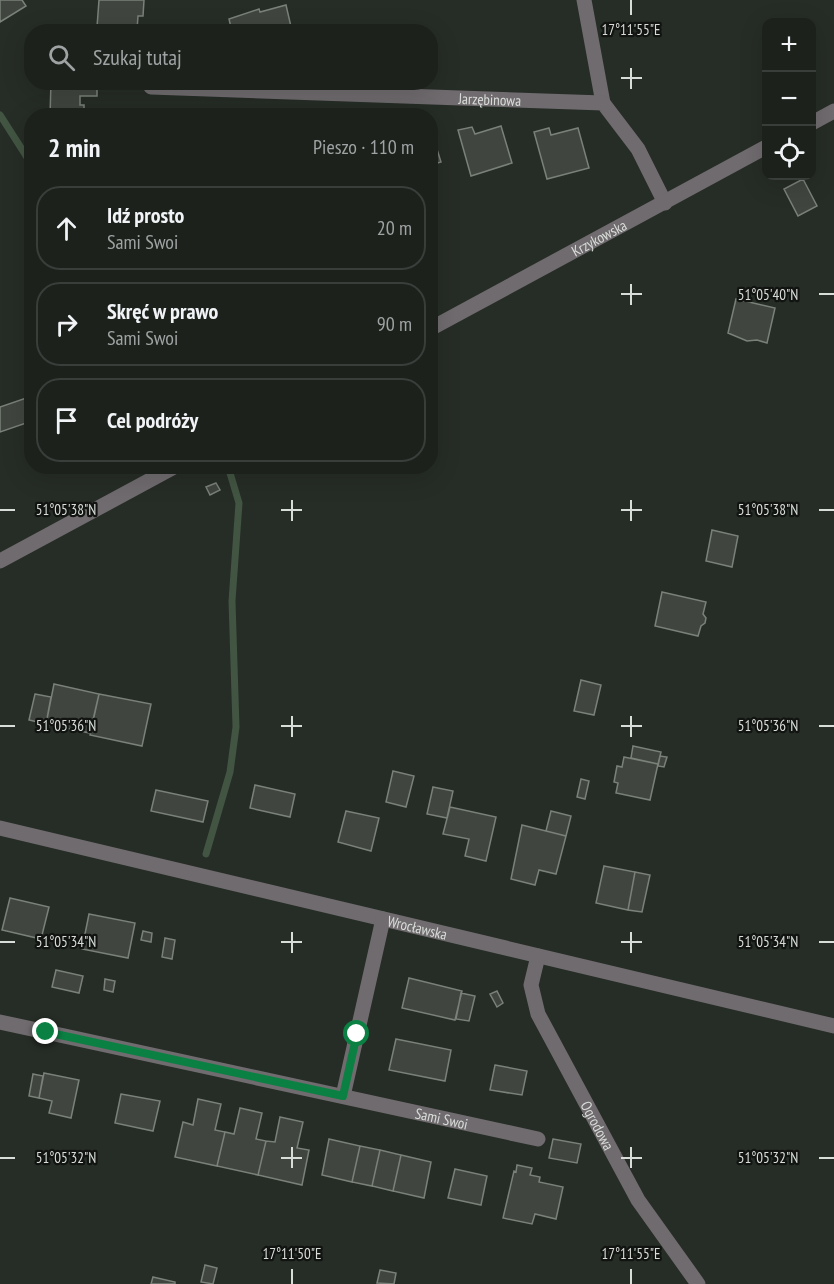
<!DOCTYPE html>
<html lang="pl">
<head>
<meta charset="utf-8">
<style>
	:root { --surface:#1c211c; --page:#292e29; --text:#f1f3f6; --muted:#a0a3a3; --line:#3a3e3b }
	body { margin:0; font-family:"PT Sans Narrow",sans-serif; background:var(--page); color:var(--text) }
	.controls { position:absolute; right:18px; top:18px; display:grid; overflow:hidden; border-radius:12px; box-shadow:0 6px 24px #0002 }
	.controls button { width:54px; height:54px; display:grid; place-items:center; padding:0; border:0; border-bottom:2px solid var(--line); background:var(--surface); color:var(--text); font:30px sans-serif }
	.stop { position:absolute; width:18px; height:18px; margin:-14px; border:4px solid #0b8043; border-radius:50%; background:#fff }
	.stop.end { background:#0b8043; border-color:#fff; box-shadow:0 2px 6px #0008 }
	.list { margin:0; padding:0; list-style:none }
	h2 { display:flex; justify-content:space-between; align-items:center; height:78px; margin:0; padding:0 24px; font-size:26px }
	h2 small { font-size:20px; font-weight:400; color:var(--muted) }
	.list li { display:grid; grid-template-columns:39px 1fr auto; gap:18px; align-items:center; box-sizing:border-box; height:84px; margin:0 12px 12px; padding:0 12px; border:2px solid var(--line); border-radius:24px }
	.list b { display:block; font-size:22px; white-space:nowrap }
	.list p { margin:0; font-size:20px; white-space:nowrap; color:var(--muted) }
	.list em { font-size:20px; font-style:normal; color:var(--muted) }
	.icon { flex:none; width:33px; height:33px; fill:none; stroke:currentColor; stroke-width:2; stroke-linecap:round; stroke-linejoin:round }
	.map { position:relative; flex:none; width:834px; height:1284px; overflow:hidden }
	.search { position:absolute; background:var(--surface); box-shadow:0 6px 24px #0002; left:24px; top:24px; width:414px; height:66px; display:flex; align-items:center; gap:15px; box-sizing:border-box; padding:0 21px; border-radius:24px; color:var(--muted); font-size:22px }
	.panel { position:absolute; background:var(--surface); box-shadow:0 6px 24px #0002; left:24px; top:108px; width:414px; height:366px; border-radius:24px }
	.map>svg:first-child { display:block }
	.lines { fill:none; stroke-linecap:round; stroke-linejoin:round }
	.stream { stroke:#425442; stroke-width:7 }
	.building { fill:#40463f; stroke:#7a8179; stroke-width:1.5 }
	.minor { stroke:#6f6b6e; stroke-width:15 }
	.route { stroke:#0b8043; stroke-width:8 }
	.ticks { fill:none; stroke:#d9ddd9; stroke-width:2 }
	.labels { text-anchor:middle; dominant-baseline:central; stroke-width:4.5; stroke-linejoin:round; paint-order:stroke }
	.street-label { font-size:15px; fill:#d9ddd9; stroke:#111411 }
	.ticks-label { font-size:15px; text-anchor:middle; fill:#d9ddd9; stroke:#111411; stroke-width:4.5; stroke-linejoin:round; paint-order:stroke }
</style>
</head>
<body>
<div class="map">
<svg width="834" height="1284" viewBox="0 0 834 1284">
	<rect width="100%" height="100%" fill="#262c26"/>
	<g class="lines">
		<path class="stream" d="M0,115l32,50
			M206,854l24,-82 6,-45 -4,-126 7,-98 -9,-30"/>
	</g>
	<path class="building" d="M0,0h22l4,6 -26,16z
		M99,0h45l-1,16h-5l-1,14 -40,-3z
		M286,5l6,26 -60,1 -3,-13 30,-10 1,3z
		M51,82h46v14h-17v9h4v11h-34z
		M501,126l11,37 -41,13 -13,-46 14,-3 3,7z
		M430,127l11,35 -11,3z
		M549,128l2,7 27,-7 11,40 -42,11 -13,-47z
		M803,179l14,27 -19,10 -14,-27z
		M736,299l39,9 -8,35 -10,-3 -10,1 -19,-8z
		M32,396v25l-32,11v-25z
		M216,483l4,7 -10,5 -4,-8z
		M712,530l26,6 -6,31 -26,-6z
		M662,592l44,10 -3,12 3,4 -1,5 -4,3 -3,10 -43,-10z
		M581,680l20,5 -7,30 -20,-4z
		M54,684l45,10 -9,39 -44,-9z
		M35,694l16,3 -5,27 -17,-4z
		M99,694l52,10 -9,42 -52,-11z
		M633,746l28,6 -3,12 -27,-6z
		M660,756l7,1 -3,10 -6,-1z
		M624,757l34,7 -8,36 -34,-7 2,-10 -4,-1 3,-16 5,1z
		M393,771l21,5 -8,31 -20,-5z
		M581,779l8,2 -4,18 -8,-2z
		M255,785l40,9 -5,23 -40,-9z
		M433,787l20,4 -6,27 -20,-4z
		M156,790l52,11 -5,21 -52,-11z
		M450,807l46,10 -10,44 -21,-5 4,-17 -26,-5z
		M346,811l33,7 -8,33 -33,-9z
		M551,811l20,5 -5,20 -20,-5z
		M522,825l44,11 -10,38 -17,-4 -4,15 -24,-6z
		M604,866l31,6 -7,38 -32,-7z
		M635,872l15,3 -8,37 -14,-2z
		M10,898l39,9 -8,32 -39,-9z
		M89,914l46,9 -7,35 -46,-9z
		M143,931l9,2 -1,9 -10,-2z
		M165,938l10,2 -3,19 -10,-2z
		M56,970l27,6 -4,17 -27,-6z
		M409,978l53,13 -7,29 -53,-12z
		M105,979l10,2 -2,11 -9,-2z
		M497,991l6,12 -6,4 -7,-13z
		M461,993l14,3 -6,25 -13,-2z
		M396,1039l55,11 -6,31 -56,-11z
		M495,1065l32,6 -5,24 -32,-5z
		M44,1073l35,7 -8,38 -22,-5 3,-12 -13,-3z
		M33,1074l10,2 -4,22 -10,-2z
		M121,1094l39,7 -7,30 -38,-8z
		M198,1099l23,5 -6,26 10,2 -8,34 -42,-9 8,-35 10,3z
		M240,1108l22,5 -6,26 10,2 -8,34 -41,-9 8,-34 9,2z
		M280,1117l23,5 -6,26 12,2 -7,35 -44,-10 8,-34 9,1z
		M329,1139l31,7 -8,36 -30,-7z
		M553,1139l28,5 -4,19 -28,-5z
		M360,1146l20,4 -8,36 -20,-4z
		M380,1150l21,5 -8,36 -21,-5z
		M401,1155l30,7 -7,36 -31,-7z
		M517,1165l15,3 -2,7 10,2 -1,5 24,5 -7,32 -21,-5 -3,10 -29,-6 11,-47 2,1z
		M455,1169l32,7 -6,29 -33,-7z
		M205,1265l12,3 -4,16 -12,-2z
		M380,1270l16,3 -2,11 -17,-1z
		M153,1277l22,5v2h-24z"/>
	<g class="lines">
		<g class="minor">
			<path d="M584,0l19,103"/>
			<path id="s1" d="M151,87l452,16 35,46 27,54"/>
			<path d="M812,123l22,-12"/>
			<path id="s2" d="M430,329l336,-182"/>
			<path d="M0,561l176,-95"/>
			<path id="s3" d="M0,828l834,198"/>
			<path id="s4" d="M538,956l-7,29 7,29 100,186 60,84"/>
			<path id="s5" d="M0,1022l538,117"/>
			<path d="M343,1096l40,-177"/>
		</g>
	</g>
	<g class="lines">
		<path class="route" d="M46,1032l297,64 14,-62"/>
	</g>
	<path class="ticks" d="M631,0v15M631,68v21M621,78h21M631,284v21M621,294h21M819,294h15M292,500v21M631,500v21M0,510h15M281,510h21M621,510h21M819,510h15M292,716v21M631,716v21M0,726h15M281,726h21M621,726h21M819,726h15M292,932v21M631,932v21M0,942h15M281,942h21M621,942h21M819,942h15M292,1147v21M631,1147v21M0,1158h15M281,1158h21M621,1158h21M819,1158h15M292,1269v15M631,1269v15"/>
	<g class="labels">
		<g class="street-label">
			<text stroke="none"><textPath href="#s1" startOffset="339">Jarzębinowa</textPath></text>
			<text stroke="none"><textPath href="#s2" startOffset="192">Krzykowska</textPath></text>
			<text stroke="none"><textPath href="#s3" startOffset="429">Wrocławska</textPath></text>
			<text stroke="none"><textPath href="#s5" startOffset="452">Sami Swoi</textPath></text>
			<text stroke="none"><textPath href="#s4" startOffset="186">Ogrodowa</textPath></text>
		</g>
	</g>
	<g class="ticks-label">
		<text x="631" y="35">17°11'55"E</text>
		<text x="768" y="300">51°05'40"N</text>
		<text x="66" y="515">51°05'38"N</text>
		<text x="768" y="515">51°05'38"N</text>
		<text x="66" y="731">51°05'36"N</text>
		<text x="768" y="731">51°05'36"N</text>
		<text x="66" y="947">51°05'34"N</text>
		<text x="768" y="947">51°05'34"N</text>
		<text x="66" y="1163">51°05'32"N</text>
		<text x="768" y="1163">51°05'32"N</text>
		<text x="292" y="1259">17°11'50"E</text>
		<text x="631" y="1259">17°11'55"E</text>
	</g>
</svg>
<div class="controls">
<button>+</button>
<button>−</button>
<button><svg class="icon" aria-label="locate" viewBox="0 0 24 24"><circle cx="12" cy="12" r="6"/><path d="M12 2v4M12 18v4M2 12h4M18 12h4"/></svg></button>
</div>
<div class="stop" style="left:357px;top:1034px"></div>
<div class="stop end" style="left:46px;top:1032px"></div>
<div class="search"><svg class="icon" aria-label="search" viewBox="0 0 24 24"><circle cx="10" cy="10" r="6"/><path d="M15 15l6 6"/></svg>Szukaj tutaj</div>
<section class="panel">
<h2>2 min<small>Pieszo · 110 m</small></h2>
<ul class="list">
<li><svg class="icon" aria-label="ahead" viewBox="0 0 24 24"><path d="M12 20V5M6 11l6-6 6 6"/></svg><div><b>Idź prosto</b><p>Sami Swoi</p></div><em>20 m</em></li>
<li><svg class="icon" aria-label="right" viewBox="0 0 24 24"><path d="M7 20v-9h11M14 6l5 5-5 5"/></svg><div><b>Skręć w prawo</b><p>Sami Swoi</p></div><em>90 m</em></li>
<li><svg class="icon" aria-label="arrive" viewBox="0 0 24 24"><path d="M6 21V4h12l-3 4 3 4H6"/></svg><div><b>Cel podróży</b></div></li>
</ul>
</section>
</div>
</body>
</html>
